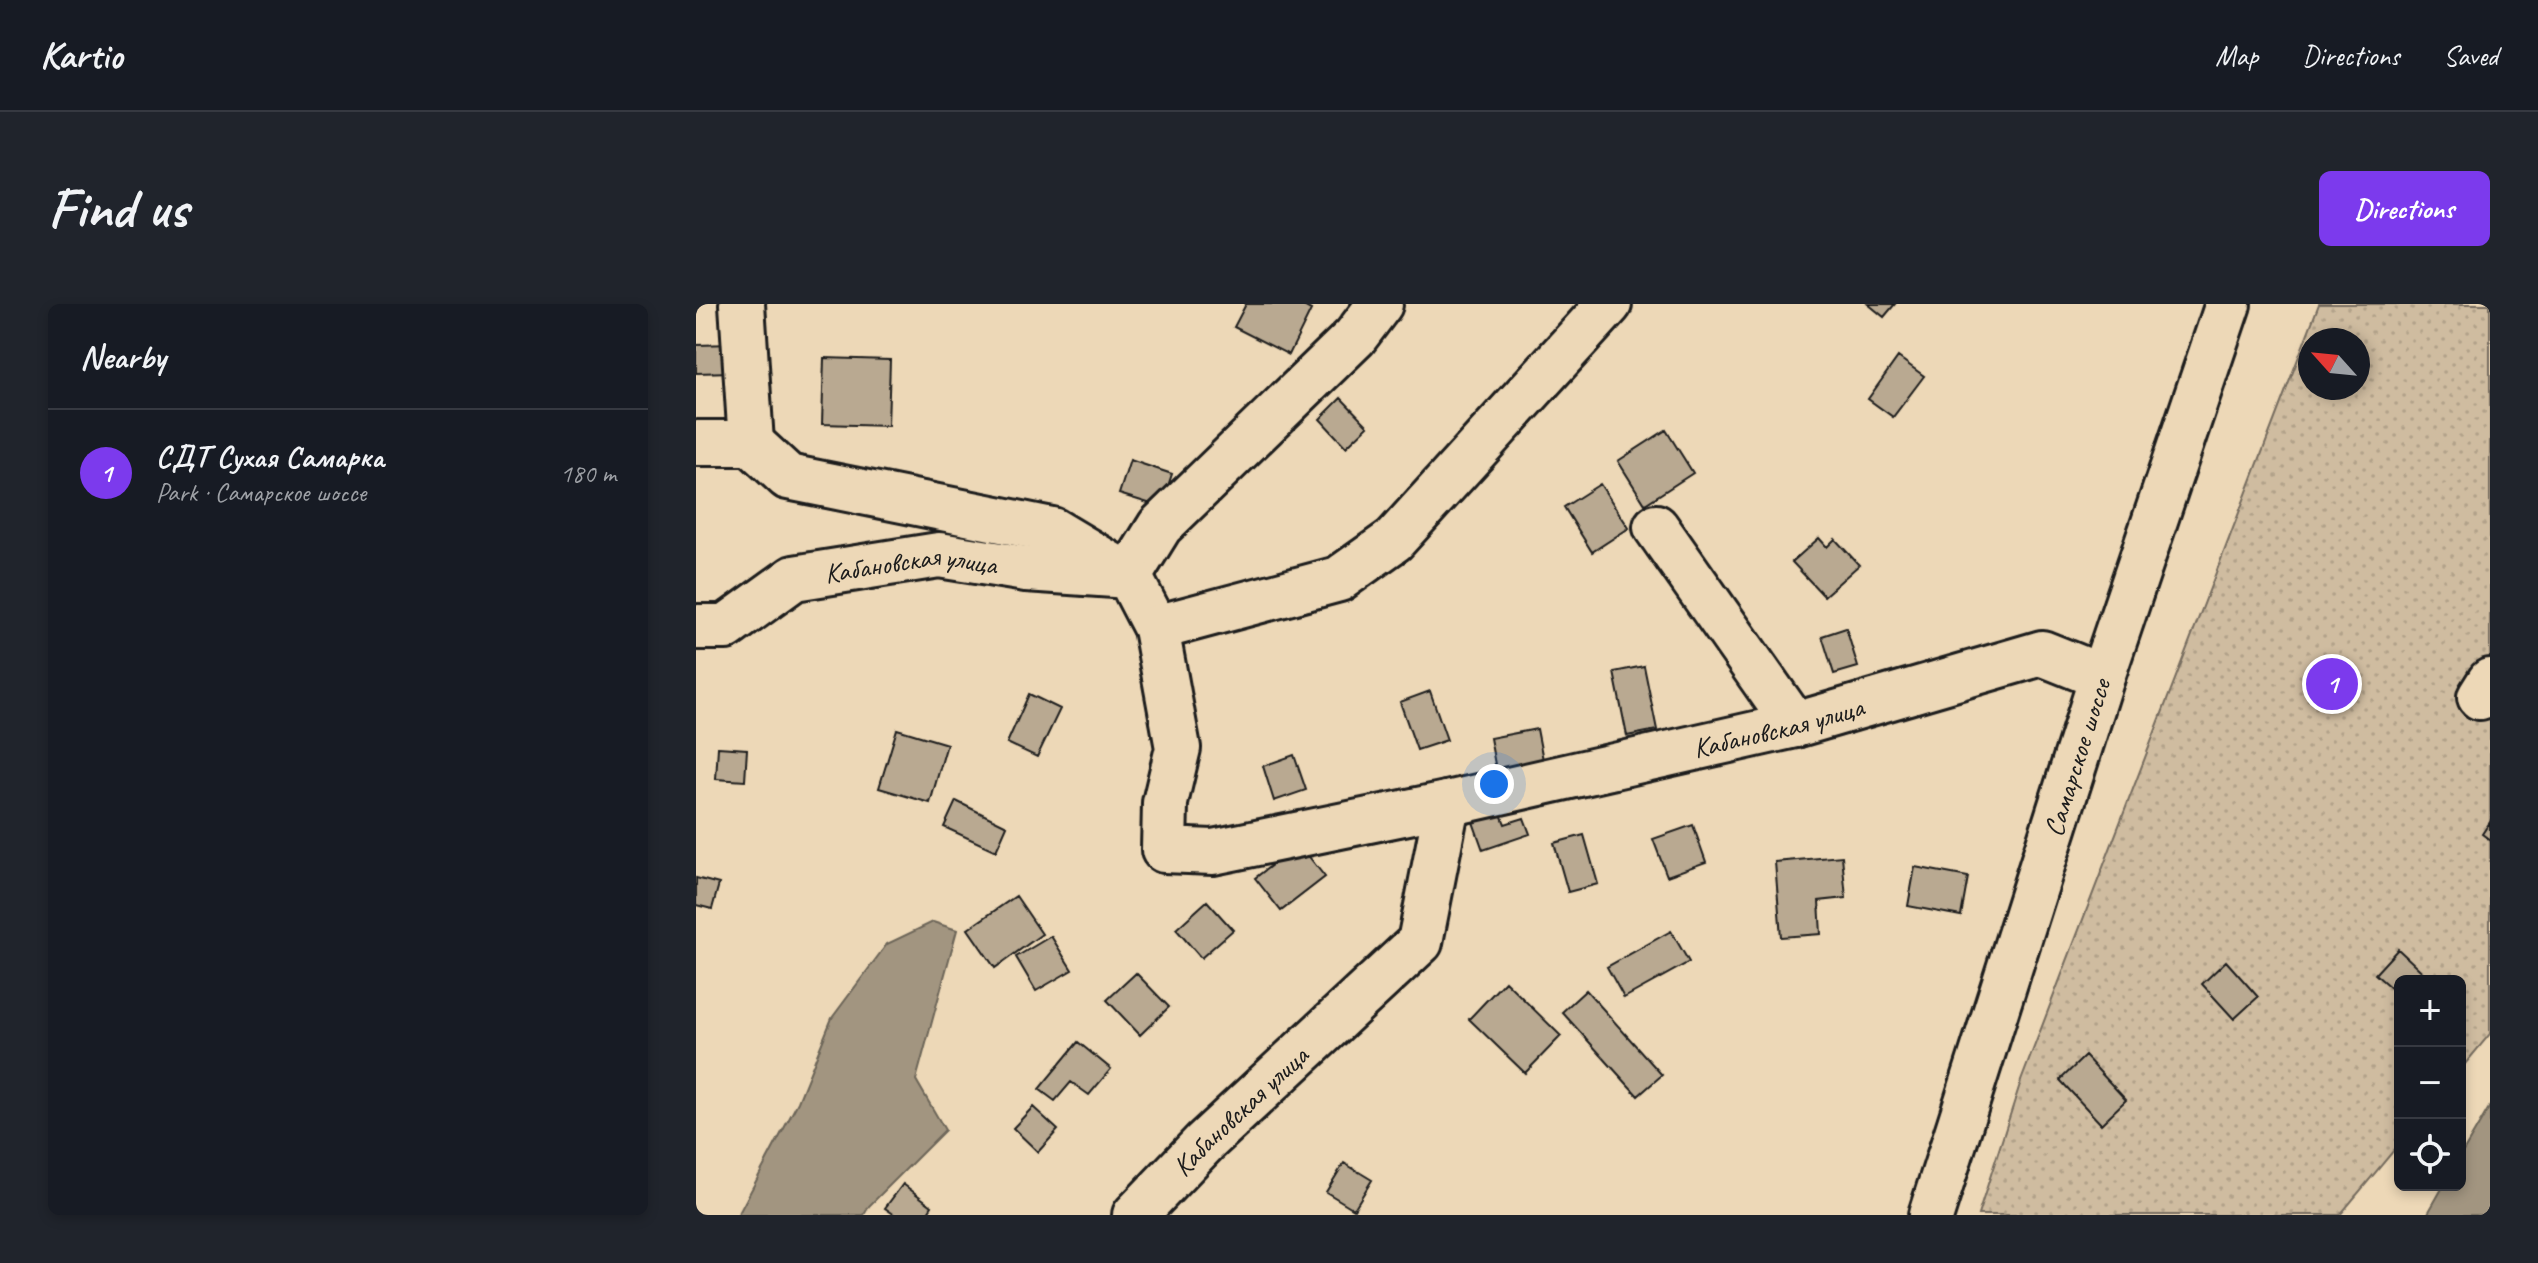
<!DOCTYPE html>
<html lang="en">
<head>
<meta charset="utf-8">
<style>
	:root { --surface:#171b24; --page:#20242c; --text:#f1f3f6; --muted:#9ea1a6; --line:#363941; --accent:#7c3aed }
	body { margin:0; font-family:Caveat,sans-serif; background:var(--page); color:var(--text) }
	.controls { position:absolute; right:24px; bottom:24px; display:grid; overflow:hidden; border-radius:12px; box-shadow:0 4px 12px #0003 }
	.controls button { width:72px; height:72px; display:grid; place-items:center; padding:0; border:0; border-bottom:2px solid var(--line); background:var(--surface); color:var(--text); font:40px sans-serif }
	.compass { position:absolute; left:1602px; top:24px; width:72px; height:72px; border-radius:50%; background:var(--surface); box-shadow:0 4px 12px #0003; rotate:297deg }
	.you { position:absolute; left:798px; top:480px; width:28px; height:28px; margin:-20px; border:6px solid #fff; border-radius:50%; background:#1a73e8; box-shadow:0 0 0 12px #1a73e833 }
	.badge { display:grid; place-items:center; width:52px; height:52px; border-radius:50%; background:var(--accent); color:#fff; font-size:26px; font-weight:700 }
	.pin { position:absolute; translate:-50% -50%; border:4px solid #fff; box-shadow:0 2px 8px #0006 }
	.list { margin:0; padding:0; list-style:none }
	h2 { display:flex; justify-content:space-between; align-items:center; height:104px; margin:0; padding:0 32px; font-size:34px }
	h2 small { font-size:26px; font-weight:400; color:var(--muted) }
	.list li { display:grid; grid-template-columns:52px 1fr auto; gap:24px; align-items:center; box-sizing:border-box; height:128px; padding:0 32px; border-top:2px solid var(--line) }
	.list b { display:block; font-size:30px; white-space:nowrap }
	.list p { margin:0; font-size:26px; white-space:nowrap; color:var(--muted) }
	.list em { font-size:26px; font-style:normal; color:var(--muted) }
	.icon { flex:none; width:44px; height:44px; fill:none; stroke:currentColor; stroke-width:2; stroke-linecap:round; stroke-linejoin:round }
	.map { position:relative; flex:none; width:1794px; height:911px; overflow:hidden; border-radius:12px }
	header { display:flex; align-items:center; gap:48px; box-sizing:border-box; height:112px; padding:0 40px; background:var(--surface); border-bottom:2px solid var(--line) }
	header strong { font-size:38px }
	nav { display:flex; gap:44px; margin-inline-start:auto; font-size:28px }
	.intro { display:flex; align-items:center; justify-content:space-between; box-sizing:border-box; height:192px; padding:0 48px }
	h1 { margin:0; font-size:56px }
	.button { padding:20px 36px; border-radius:12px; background:var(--accent); color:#fff; font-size:28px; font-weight:700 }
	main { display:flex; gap:48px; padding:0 48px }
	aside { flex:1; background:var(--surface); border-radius:12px; box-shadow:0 4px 12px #0003 }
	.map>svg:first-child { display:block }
	.garden { fill:url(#garden-dots); stroke:#766c5e; stroke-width:2; fill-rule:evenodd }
	.water { fill:#a29580; stroke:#6c6558; stroke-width:2 }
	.building { fill:#b9a991; stroke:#1c1c1c; stroke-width:2 }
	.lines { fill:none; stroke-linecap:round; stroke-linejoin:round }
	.minor-casing { stroke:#1c1c1c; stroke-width:50 }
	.major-casing { stroke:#1c1c1c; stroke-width:50 }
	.minor { stroke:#edd8b7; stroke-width:44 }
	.major { stroke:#edd8b7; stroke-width:44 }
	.labels { text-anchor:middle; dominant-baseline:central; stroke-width:7; stroke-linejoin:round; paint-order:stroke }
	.street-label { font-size:28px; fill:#1c1c1c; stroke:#edd8b7 }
</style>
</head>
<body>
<header>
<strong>Kartio</strong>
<nav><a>Map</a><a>Directions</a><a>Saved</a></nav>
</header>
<div class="intro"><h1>Find us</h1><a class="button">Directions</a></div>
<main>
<aside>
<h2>Nearby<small></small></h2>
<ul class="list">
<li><span class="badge">1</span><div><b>СДТ Сухая Самарка</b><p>Park · Самарское шоссе</p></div><em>180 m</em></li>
</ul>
</aside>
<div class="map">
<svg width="1794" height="911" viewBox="0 0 1794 911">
	<defs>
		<pattern id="garden-dots" width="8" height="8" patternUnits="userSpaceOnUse" patternTransform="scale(2)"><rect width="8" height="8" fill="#cfbca0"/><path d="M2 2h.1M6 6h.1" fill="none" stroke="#b1a189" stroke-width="1.8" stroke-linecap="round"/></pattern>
	</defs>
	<rect width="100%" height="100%" fill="#edd8b7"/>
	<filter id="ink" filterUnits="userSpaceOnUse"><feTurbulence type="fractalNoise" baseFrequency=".0125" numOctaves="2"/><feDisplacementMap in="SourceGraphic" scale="16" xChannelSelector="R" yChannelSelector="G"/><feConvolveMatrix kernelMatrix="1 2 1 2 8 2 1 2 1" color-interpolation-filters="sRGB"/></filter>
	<g filter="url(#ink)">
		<path class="garden" d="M1623,0h171v730l-30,36v-89h-60v162l-60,72h-362l43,-134zM1614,36h48v48h-48z"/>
		<path class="water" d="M237,618l24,8 -41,150 29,50 -76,76 -5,9h-126l60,-113 34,-84 55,-74z
			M1794,802v109h-63l17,-30h16v-28z"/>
		<path class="building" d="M550,0h54l11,6 -22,45 -55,-28z
			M1172,0h27l-11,13z
			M37,40v28l-37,1v-28z
			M1202,53l26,19 -31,41 -25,-18z
			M128,54l66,2 -2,66 -66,-2z
			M645,94l27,28 -22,21 -26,-28z
			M970,126l27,43 -48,31 -27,-43z
			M434,156l42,14 -11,33 -42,-13z
			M904,180l29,44 -37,24 -28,-45z
			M1123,234l8,9 8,-8 24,26 -35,31 -32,-34z
			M1150,324l12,39 -24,7 -12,-38z
			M948,362l13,64 -30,6 -13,-64z
			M734,387l17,49 -30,10 -17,-48z
			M333,390l31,15 -23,48 -30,-14z
			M201,425l50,15 -17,59 -51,-15z
			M841,425l7,36 -47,10 -7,-37z
			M22,443l29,2 -2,32 -29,-2z
			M598,451l12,35 -32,11 -11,-35z
			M260,497l51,25 -11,25 -52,-24z
			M803,505l6,15 19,-6 6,16 -47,16 -11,-31z
			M1794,518v18l-8,-6z
			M997,521l13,37 -39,14 -14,-37z
			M888,531l14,49 -30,8 -14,-49z
			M603,540l26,33 -44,34 -26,-33z
			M1146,552l4,42 -27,3 2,33 -40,3 -6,-75z
			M1219,563l53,10 -7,39 -53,-10z
			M0,574l23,6 -7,25 -16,-4z
			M320,592l26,38 -47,34 -27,-39z
			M511,597l26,29 -32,28 -25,-29z
			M975,627l18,31 -65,36 -17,-31z
			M355,632l21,34 -36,21 -20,-34z
			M1702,645l33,31 -31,1v15l-25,-22z
			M1530,657l32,36 -24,22 -32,-35z
			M440,669l33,34 -29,28 -33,-35z
			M809,677l56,55 -36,37 -56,-54z
			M890,686l76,85 -24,21 -76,-84z
			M382,738l33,27 -22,26 -18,-13 -16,19 -16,-12z
			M1389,752l41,44 -25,24 -41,-44z
			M337,803l25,23 -20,22 -25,-24z
			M648,859l28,17 -18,29 -28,-17z
			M207,880l29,22 -6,9h-31l-10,-7z"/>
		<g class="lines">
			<g class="minor-casing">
				<g id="minor">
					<path d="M46,0l9,139"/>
					<path d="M0,139h55l37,34 264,53 77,46 31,-50 195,-189 25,-33"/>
					<path d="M960,223l139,198"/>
					<path id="s1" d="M0,323h30l68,-49 145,-23 87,14 103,7 27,52 22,120 -13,55 -1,47 49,2 234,-48 348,-79 247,-72 60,24"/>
					<path d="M460,324l183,-49 55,-39 215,-236"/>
					<path d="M1784,393l10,-16"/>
					<path id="s2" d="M439,911l70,-73 215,-200 27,-138"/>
				</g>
			</g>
			<g class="major-casing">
				<g id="major">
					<path id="s3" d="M1235,911l171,-538 126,-373"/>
				</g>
			</g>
			<use href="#minor" class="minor"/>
			<use href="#major" class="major"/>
		</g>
	</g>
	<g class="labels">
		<g class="street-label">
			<text stroke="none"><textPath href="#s1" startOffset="232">Кабановская улица</textPath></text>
			<text stroke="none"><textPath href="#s1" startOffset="1364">Кабановская улица</textPath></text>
			<text stroke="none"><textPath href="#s3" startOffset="480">Самарское шоссе</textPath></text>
			<text stroke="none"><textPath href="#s2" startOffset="148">Кабановская улица</textPath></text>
		</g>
	</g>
</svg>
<div class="controls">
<button>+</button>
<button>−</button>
<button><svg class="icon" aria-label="locate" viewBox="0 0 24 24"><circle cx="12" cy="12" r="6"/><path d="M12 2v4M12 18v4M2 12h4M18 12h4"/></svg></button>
</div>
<svg class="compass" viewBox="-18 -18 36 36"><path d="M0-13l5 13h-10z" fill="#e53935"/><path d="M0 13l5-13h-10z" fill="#9ea1a6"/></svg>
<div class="you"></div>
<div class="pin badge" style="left:1636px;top:380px">1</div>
</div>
</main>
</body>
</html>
